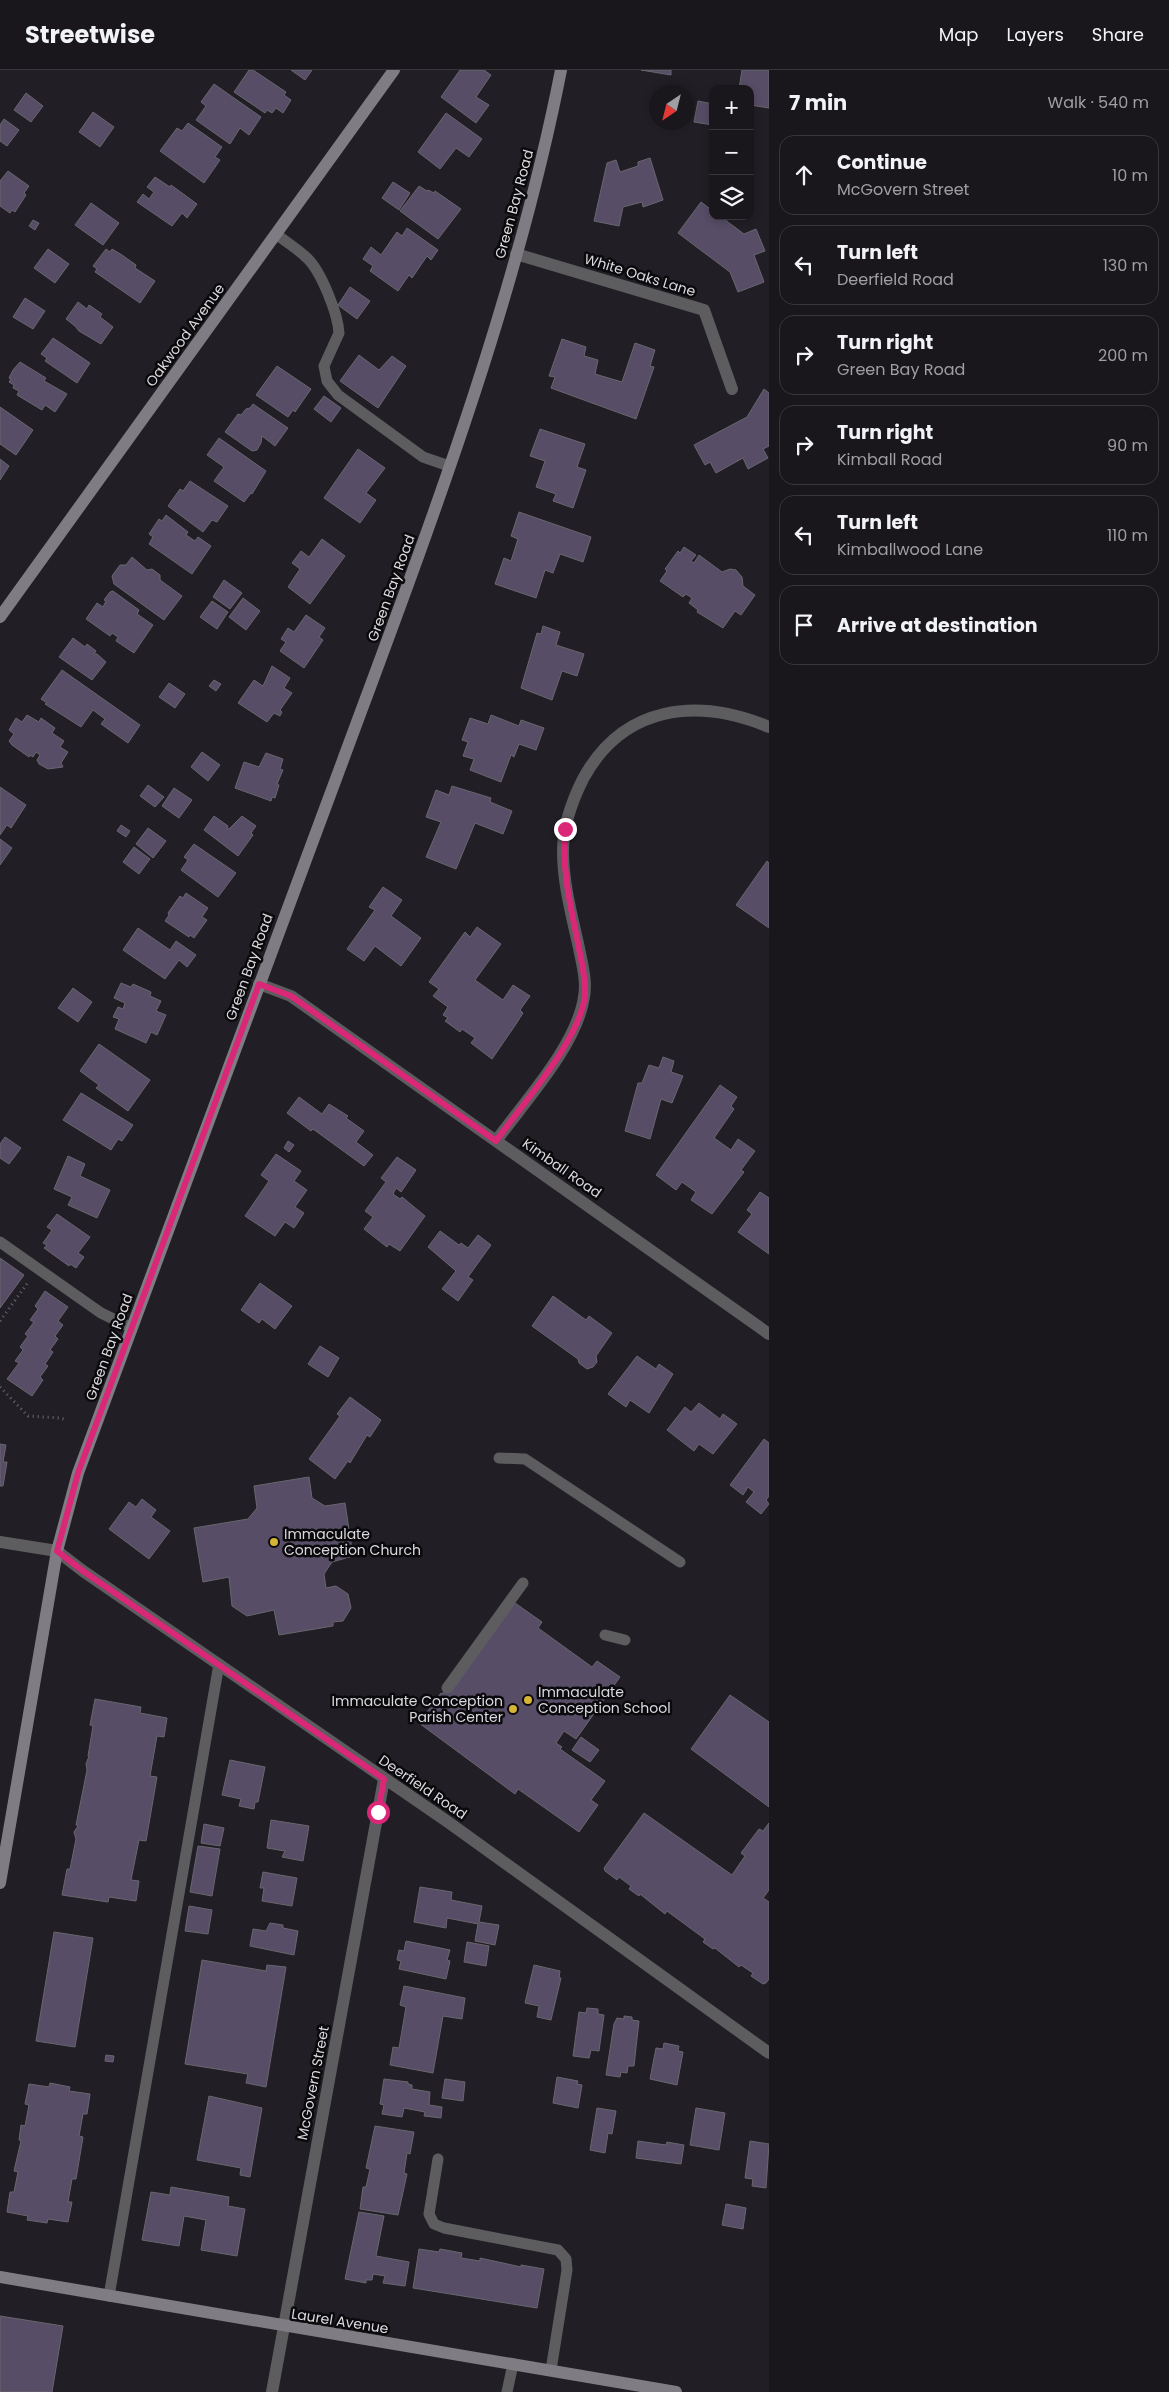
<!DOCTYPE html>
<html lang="en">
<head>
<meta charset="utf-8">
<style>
	:root { --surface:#19171c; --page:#262429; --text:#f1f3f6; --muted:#9f9fa3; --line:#37363b }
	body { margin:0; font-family:Poppins,sans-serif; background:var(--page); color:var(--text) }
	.controls { position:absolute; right:15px; top:15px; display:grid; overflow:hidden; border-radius:10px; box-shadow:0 2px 8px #0003 }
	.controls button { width:45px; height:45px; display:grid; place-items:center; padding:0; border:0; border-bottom:1px solid var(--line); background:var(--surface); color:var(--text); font:25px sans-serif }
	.compass { position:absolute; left:649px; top:15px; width:45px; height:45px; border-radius:50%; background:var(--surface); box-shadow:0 2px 8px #0003; rotate:215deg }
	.stop { position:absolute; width:15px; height:15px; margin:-11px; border:4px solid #db2777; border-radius:50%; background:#fff }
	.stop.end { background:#db2777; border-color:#fff; box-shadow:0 1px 5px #0008 }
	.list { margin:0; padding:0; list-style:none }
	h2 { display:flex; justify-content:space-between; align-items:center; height:65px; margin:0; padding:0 20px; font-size:21px }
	h2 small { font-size:16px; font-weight:400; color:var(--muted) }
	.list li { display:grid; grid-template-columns:32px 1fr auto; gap:15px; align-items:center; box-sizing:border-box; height:80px; margin:0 10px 10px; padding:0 10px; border:1px solid var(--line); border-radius:15px }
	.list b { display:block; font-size:19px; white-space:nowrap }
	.list p { margin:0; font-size:16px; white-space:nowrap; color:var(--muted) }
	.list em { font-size:16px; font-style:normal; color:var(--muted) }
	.icon { flex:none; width:28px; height:28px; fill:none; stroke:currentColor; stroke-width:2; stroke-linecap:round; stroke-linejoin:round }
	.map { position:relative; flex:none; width:769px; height:2322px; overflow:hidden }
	header { display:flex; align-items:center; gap:30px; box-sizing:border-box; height:70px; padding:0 25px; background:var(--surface); border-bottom:1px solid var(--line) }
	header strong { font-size:24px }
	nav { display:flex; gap:28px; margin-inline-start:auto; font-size:18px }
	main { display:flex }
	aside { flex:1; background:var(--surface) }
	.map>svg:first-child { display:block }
	.building { fill:#574d66; stroke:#69666e }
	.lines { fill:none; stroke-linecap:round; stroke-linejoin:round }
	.path { stroke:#6c6a6f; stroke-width:3; stroke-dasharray:1 4; stroke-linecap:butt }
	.lane { stroke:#5d5c5f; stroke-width:11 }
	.street { stroke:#5d5c5f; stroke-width:12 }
	.secondary { stroke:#7f7d83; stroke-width:12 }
	.route { stroke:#db2777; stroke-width:6 }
	.poi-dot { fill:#d6b534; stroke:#0a090c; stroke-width:2 }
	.labels { text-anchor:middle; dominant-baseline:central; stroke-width:5; stroke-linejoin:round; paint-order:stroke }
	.street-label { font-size:14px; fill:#dcdade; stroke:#0a090c }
	.poi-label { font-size:14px; fill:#dcdade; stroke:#0a090c; text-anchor:start }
</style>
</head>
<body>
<header>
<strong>Streetwise</strong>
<nav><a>Map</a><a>Layers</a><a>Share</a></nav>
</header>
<main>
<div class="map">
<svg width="769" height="2322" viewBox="0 0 769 2322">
	<rect width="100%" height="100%" fill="#211f25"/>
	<path class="building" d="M249,0h4l33,22 -2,3 7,5 -8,13 -7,-5 -4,5 -5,-3 -2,3 -31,-21z
		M291,0h21l-7,10z
		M460,0h24l7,5 -15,22 13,8 -13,18 -35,-26z
		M641,0h30v5z
		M742,0h27v38l-19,-3v-16h-11z
		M214,14l47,33 -12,18 -9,-7 -10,16 -34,-24 10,-14 -5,-4z
		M26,23l17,13 -12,16 -17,-12z
		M698,31l15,3v21l-19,-3z
		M93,42l21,15 -14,20 -21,-15z
		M446,43l36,26 -13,18 -13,-9 -16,21 -22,-17z
		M4,49l15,11 -12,16 -7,-5v-16z
		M188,53l34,24 -7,10 5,3 -16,23 -44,-32 17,-23 5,3z
		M650,88l13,42 -20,7 -1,-5 -19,5 -4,19 -25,-5 13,-58 9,-3 4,12 18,-6v-4z
		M8,101l21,15 -5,7 2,2 -11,17 -3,-2 -2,3 -10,-7v-25z
		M155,107l15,10 1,-2 26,19 -10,14 -5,-5 -10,13 -35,-24 6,-8 6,5 5,-7 -7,-5z
		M393,112l17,11 -11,17 -17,-12z
		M419,116l8,5 1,-1 6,3 1,-2 26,18 -23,30 -38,-28z
		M701,132l12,9v5h7l24,18 12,-5 9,22 -11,4 10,27 -26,10 -8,-20 -52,-39z
		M91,133l28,20 -16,22 -28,-20z
		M33,150l6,3 -4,7 -6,-4z
		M407,158l31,22 -7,10 -4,-4 -15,22 -3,-3 -11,16 -28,-20 3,-5 -10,-7 8,-12 10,8 16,-23 5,4z
		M48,179l21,15 -14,19 -21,-15z
		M106,179l4,3 2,-3 10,6 14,10 -1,3 20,13 -15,22 -45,-31 2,-3 -4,-3z
		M350,217l20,14 -13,18 -19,-14z
		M25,228l20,13 -12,18 -20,-12z
		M78,232l9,7 2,-4 13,9 -2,3 13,10 -12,17 -22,-13 -4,-5 -9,-7z
		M53,268l37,25 -13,20 -32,-22 2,-3 -6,-4z
		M562,269l24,8 -2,9 14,4 -3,14 27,8 13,-39 20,7 -5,16 4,1 -18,52 -85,-31 4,-11 -6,-1z
		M359,285l20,15 13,-14 14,10 -28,42 -38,-27z
		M20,292l26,16 -2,3 23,13 -12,18 -10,-7 -3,5 -25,-15 2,-4 -6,-3 1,-3 -5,-3 2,-3 -2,-1 4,-8z
		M277,296l34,23 -16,23 -2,-2 -5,7 -32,-22z
		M764,319l5,4v53l-6,3 5,9 -20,11 -5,-11 -27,15 -6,-11 -5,3 -11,-20 53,-28z
		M324,326l17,12 -10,14 -17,-13z
		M253,334l35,24 -13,18 -13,-10 -1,7 -4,7 -5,1 -27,-19 13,-18 3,1 5,-6 4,-1z
		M0,337l33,23 -17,25 -16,-11z
		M540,359l45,15 -8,23 9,3 -13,38 -20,-7 3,-7 -20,-7 9,-26 -15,-5z
		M219,368l47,33 -14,23 -1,-1 -7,9 -30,-21 10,-14 -17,-12z
		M358,379l27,19 -19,25 10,7 -16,23 -36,-25z
		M0,389l9,7 -9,14z
		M190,411l38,25 -11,16 -5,-2 -9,12 -35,-26 12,-17 3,2z
		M519,442l72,25 -8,25 -23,-8 -7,19 -8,-3 -9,28 -41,-14 9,-26 7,3 7,-22 -7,-3z
		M166,445l22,17 -2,3 9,6 3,-4 13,9 -19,28 -43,-30 4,-7 -4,-3 10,-15 3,2z
		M322,469l23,17 -35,48 -22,-17 12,-18 -8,-6 9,-12 8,6z
		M684,477l12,8 -5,6 3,2 5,-8 23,17 8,-3 6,1 6,7 1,9 12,9 -14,20 -6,-4 -12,17 -26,-16 1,-2 -9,-7 3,-5 -6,-4 -3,3 -23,-16 7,-10 -2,-2 13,-18 2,2z
		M132,487l15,13 5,-1 8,6v5l22,16 -18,24 -50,-36 -2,-8 8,-11h6z
		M224,510l18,13 -12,16 -17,-12z
		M113,521l26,19 -2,4 16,11 -19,28 -18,-12 2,-4 -6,-4 -2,3 -24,-17 11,-16 6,4 3,-6 -2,-1 6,-8z
		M243,528l17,13 -14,19 -17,-13z
		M212,531l16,11 -11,17 -17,-12z
		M306,545l19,13 -6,9 4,3 -19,28 -24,-17 6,-9 -5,-3 7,-11 6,4z
		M543,556l17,6 -4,13 28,9 -7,22 -15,-5 -10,29 -31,-12 16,-55 4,1z
		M73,568l12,9 2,-3 9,7 -2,3h3l9,8 -14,18 -33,-23z
		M272,596l18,12 -6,10 8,5 -12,17 2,2 -2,4 -6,-3 -7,9 -29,-19 16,-23 9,6z
		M62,600l78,55 -12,18 -27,-19 4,-5 -12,-9 -12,17 -36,-23 2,-1 -6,-4z
		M214,610l7,4 -5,7 -7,-5z
		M169,613l16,11 -10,14 -16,-11z
		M27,645l12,7 2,-4 14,10 -3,5 12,8 -4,6 8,5 -7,11 2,4 -15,2 -9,-5 -2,-4 3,-5 -4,-3 -3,5 -3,-2 -1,2 -17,-12 -3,-4 5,-7 -5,-4 7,-12 6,4z
		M491,645l28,11 2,-6 23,8 -8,22 -17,-6 -5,13 -3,-2 -10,27 -31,-12 4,-11 -11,-3 5,-14 -6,-2 8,-22 18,6z
		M202,682l18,13 -12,16 -17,-14z
		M266,683l17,6 -3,10 3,1 -6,14 2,1 -4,13 -3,-1 -1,4 -36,-13 9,-26 15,5z
		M148,715l16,12 -9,10 -15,-11z
		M452,716l39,12 -1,4 22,9 -9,23 -28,-11 -19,46 -30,-12 15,-35 -15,-5 10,-27 13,5z
		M0,717l26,18 -15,23 -4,-3 -7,10z
		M174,718l18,12 -13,18 -17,-12z
		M214,746l14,10 -1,2 2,1 13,-13 14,10 -5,7 2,2 -15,21 -34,-26z
		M121,755l9,6 -4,6 -9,-6z
		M148,758l18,13 -13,17 -17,-14z
		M0,769l12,9 -12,17z
		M194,774l42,29 -18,24 -37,-27 7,-10 -4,-3z
		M134,777l16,12 -11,15 -16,-12z
		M767,791l2,2v65l-33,-23z
		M383,817l19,13 -11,16 30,22 -20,28 -26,-20 -11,15 -17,-12 28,-39 -6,-3z
		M186,823l22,15 -6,9 5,3 -13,18 -4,-3 -1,2 -24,-16 4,-6 -1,-2 12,-17 3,2z
		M477,857l24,17 -26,36 28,20 10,-15 17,11 -10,14 3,3 -7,11 -24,35 -21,-16 4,-5 -13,-9 -2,3 -15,-11 3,-3 -5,-3 5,-8 -15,-11 6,-7 -10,-7 36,-50 5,5z
		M138,858l32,22 6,-9 20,14 -9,12 -8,-7 -14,19 -42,-29z
		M121,913l10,4 2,-3 18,8 -1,4 11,5 -5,10 10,4 -9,20 -6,-3 -5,11 -31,-14 4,-10 -6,-2 5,-10 5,2 2,-6 -11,-5z
		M73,918l19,14 -14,20 -20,-14z
		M99,974l51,36 -22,31 -32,-23 3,-3 -19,-14z
		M663,987l11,4 -3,11 12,4 -11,27 -11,-4 -11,40 -25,-8 13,-48h4l7,-18 10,3z
		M720,1015l17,12 -6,9 3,3 -20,29 17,12 7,-11 17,12 -14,19 3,2 -32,42 -21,-14 5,-8 -14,-10 -6,8 -20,-15z
		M81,1023l52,32 -11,16 -4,-2 -7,11 -48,-30z
		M299,1027l23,17 7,-10 19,12 -2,2 18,13 -8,11 17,13 -9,11 -51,-37 -2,2 -24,-18z
		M5,1067l16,11 -12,16 -9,-6v-14z
		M288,1071l6,4 -5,7 -5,-4z
		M276,1084l25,17 -7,10 13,9 -12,17 9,6 -10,15 -9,-6 -10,14 -30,-20 24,-35 -8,-6z
		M68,1086l17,8 -5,12 30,14 -13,28 -29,-13 4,-8 -18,-8z
		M397,1087l19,13 -15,22 -5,-4 -3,6 7,5 2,-2 23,19 -25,35 -11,-7 -2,3 -23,-18 9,-12 -8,-6 21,-29 -5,-4z
		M760,1122l9,6v56l-31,-22 14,-18 -5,-4z
		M57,1144l33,23 -12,16 6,4 -8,11 -6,-4 -1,2 -25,-18 3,-3 -4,-2 9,-13 -5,-3z
		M440,1161l19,14 2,-2 7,5 10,-13 13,10 -23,32 5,3 -15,21 -16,-12 14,-18 -28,-24z
		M0,1188l24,17 -24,33z
		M260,1213l32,23 -17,23 -13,-10 -3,4 -18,-13z
		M45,1221l23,16 -10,14 5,4 -8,11 3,3 -8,11 3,2 -8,12 3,2 -8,11 3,3 -11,16 -25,-17 12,-16 -4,-2 8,-11 -3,-3 8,-11 -3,-2 9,-12 -4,-2 8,-11 -3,-3z
		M553,1226l33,24 3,-4 23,17 -16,23 1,6 -4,5 -6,2 -8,-6 -1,-4 -46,-33z
		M320,1276l19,12 -11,19 -20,-13z
		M637,1286l19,13 3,-5 14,10 -24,39 -19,-13 -4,7 -18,-13z
		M350,1327l31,23 -11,17 -3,-2 -17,28 -2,-2 -13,18 -26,-20 21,-29 10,-14 -3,-2z
		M699,1333l21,16 3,-5 14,10 -24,30 -14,-10 -5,7 -27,-21 18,-23 6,5z
		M764,1369l5,4v53l-3,4 3,4 -8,10 -15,-12 8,-10 -6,-5 -5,8 -13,-10z
		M0,1374l6,1 -3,17h4l-4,24h-3z
		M309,1407l3,21 13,8 20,-3 8,53 -21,6 -8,12 2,14 10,-2 12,8 3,14 -8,13 -10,1v4l-54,9 -5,-25 -27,6 -15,-10 -3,-29 -26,5 -9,-54 54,-9 9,-11 -3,-22z
		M142,1429l14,11 -5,7 19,14 -21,28 -40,-30 20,-27 7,5z
		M515,1533l27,19 -4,6 54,39 5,-6 23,16 -44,62 -12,-8 -8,12 6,4 -2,2 45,32 -14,19 7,5 -19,27 -61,-43 -3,5 -96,-71 22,-30 1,1 4,-5 5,3z
		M730,1625l39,27v85l-78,-58z
		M95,1629l46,8 -1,6 27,5 -3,19 -7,-1 -7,40 7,1 -11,64 -7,-1 -8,40 8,1 -3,20 -27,-4 -1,5 -46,-7 5,-26h3l6,-30 -2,-7 4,-6 -2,-1 11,-55 -1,-6 3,-8h-1l5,-30 -3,-1z
		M581,1667l18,13 -9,12 -18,-12z
		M230,1690l35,7 -7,35h-3l-1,7 -15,-3 2,-7 -19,-4z
		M644,1743l88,62 13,-19 -4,-3 18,-24 4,2 6,-8v67l-6,8 6,4v77l-3,4 -3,1 -12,-8 2,-3 -12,-8 -2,2 -24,-19 -2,1 -10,-7 2,-3 -38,-28 -2,3 -25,-20 -1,2 -10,-7 2,-3 -12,-9 -2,3 -12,-9 -1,-3z
		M271,1750l38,6 -6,35 -21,-4 3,-6 -18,-3z
		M204,1754l20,4 -4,18 -19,-3z
		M198,1776l22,3 -8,47 -22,-4z
		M263,1802l34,6 -5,28 -30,-5 2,-13h-4z
		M420,1817l32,5 -1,8 31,6 -3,16 20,3 -4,20 -20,-4 3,-17 -31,-6 -1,10 -32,-6z
		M189,1836l23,4 -4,24 -23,-3z
		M270,1853l13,2v3l15,3 -4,24 -44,-9 3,-17 13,2z
		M54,1862l39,6 -18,109 -39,-6z
		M406,1871l44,9 -3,10 3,1 -4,18 -47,-10 2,-8 -4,-1 2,-10 5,1z
		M467,1872l22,4 -3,20 -22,-4z
		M202,1890l64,11 1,-6 19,2 -20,120 -20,-4 2,-9 -63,-10z
		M534,1895l26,6 -1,7h2l-10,42 -14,-3 2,-11 -14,-3z
		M404,1916l61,12 -3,21 -19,-3 -10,57 -43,-8 3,-18 6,1 7,-41 -6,-2z
		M587,1938l11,1v5l6,1 -5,36 -8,-1 -2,8 -16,-2 6,-44 7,1z
		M624,1946l8,1v3l7,1 -5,45h-6l-1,7 -6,-1 -1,5 -14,-2 8,-51 3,-6 7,1z
		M664,1973l15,3 -1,5 5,1 -6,33 -27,-6 6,-31 7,1z
		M106,1985l8,1 -1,6 -8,-1z
		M557,2007l21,4 -1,3 5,1 -4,23 -25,-5z
		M384,2009l24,3v2l4,1v4l18,3 -1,13 13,2 -1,11 -17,-2 1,-4 -21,-4 -2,9 -20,-3 2,-9 -4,-1z
		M445,2009l20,3 -2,19 -21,-3z
		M50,2013l20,4 -1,4 21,3 -3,20h-4l-4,22 4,1 -7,42h-4l-4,23h4l-4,20 -20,-3 -1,4 -20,-3 1,-4 -21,-4 3,-20h4l4,-20 -4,-1 7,-30 -2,-1 2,-15 4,1 4,-21 -4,-1 4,-20 20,3z
		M209,2026l53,12 -12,69 -10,-2 1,-7 -44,-8z
		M597,2038l19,3 -4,23 -4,-1 -3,20 -15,-3z
		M696,2038l29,5 -6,37 -29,-5z
		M375,2056l39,6 -4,22 -3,-1 -3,20 3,1 -9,41 -38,-6 3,-22h3l4,-18 -4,-1z
		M638,2071l28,4 1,-3 17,3 -3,19 -45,-6z
		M750,2071l19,3 -3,44 -14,-2 1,-7 -8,-1z
		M171,2117l58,10 -1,9 17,3 -8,47 -36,-6 5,-30 -22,-4 -5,30 -37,-6 9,-48 19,3z
		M726,2134l20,4 -3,21 -21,-4z
		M359,2142l25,4 -8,40 33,6 -4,24 -22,-3 2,-7 -12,-2 -1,6h-6v3l-21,-4z
		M419,2179l20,3 1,-3 22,4 -1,5 19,3v-3l41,9v-2l23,4 -7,39 -124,-20z
		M0,2246l63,10 -11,66h-52z"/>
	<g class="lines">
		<path class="path" d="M0,1251l29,-40
			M0,1317l28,29 32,2 7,2"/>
		<path class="lane" d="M276,164c10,8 22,15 31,24 14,13 31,56 32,75l-15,33 3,15 11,14 85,62 26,9
			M0,1172l101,71 31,15
			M499,1388l26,1 155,103
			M605,1565l20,5
			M447,1618l76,-105
			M438,2089l-9,55 5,10 10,4 114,22 8,9 1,11 -16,100
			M109,2226l110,-632
			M507,2322l6,-28"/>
		<path class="street" d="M516,184l188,56 28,79
			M259,914l32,12 478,338
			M496,1071c29,-40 81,-96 88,-144 3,-16 -2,-33 -5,-49 -7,-32 -16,-64 -16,-97 0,-25 9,-50 20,-72 40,-74 114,-82 186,-52
			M0,1472l57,9 26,20 365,251 321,231
			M272,2322l112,-613"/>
		<path class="secondary" d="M0,547l394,-547
			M0,1813l57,-332 21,-78c89,-237 176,-476 265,-713 83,-224 172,-455 218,-690
			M0,2207l676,115"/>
	</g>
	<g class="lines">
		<path class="route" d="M378,1742l6,-33 -301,-208 -26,-20 21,-78 181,-489 32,12 205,145c27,-38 84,-101 89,-146 1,-19 -5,-38 -8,-57 -8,-37 -15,-71 -12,-109"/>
	</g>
	<g class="poi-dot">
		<circle cx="274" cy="1472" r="5"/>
		<circle cx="528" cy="1630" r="5"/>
		<circle cx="513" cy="1639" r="5"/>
	</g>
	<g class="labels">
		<g class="street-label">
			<text transform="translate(514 134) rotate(-75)">Green Bay Road</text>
			<text transform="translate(640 205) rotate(17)">White Oaks Lane</text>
			<text transform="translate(185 265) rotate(-54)">Oakwood Avenue</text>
			<text transform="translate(391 518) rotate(-70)">Green Bay Road</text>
			<text transform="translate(249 897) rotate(-70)">Green Bay Road</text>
			<text transform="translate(562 1098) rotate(35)">Kimball Road</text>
			<text transform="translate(109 1277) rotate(-70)">Green Bay Road</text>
			<text transform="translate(423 1717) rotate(34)">Deerfield Road</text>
			<text transform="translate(313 2013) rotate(-79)">McGovern Street</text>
			<text transform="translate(340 2251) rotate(9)">Laurel Avenue</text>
		</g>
		<g class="poi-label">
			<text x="284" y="1464">Immaculate<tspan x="284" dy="16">Conception Church</tspan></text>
			<text x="538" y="1622">Immaculate<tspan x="538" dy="16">Conception School</tspan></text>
			<text x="503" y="1631" text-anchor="end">Immaculate Conception<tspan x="503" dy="16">Parish Center</tspan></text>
		</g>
	</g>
</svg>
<div class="controls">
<button>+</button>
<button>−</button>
<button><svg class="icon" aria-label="layers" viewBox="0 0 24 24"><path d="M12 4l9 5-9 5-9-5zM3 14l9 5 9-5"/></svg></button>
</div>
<svg class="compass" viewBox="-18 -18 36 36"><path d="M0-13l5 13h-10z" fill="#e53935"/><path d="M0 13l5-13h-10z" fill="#9f9fa3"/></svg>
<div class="stop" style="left:378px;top:1742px"></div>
<div class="stop end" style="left:565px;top:759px"></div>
</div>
<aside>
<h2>7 min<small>Walk · 540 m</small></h2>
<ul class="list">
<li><svg class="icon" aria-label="ahead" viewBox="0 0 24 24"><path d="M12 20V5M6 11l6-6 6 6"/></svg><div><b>Continue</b><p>McGovern Street</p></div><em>10 m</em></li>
<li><svg class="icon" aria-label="left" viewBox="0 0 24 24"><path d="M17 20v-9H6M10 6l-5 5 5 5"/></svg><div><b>Turn left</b><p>Deerfield Road</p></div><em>130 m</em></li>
<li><svg class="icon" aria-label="right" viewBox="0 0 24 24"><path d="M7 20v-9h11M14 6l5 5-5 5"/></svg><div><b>Turn right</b><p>Green Bay Road</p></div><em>200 m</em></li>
<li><svg class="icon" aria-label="right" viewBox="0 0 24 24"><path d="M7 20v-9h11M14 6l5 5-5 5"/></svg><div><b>Turn right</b><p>Kimball Road</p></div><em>90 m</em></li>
<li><svg class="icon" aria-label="left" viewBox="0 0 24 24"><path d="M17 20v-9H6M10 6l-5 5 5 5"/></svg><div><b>Turn left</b><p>Kimballwood Lane</p></div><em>110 m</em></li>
<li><svg class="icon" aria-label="arrive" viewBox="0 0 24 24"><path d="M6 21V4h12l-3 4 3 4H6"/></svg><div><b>Arrive at destination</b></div></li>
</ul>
</aside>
</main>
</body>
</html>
